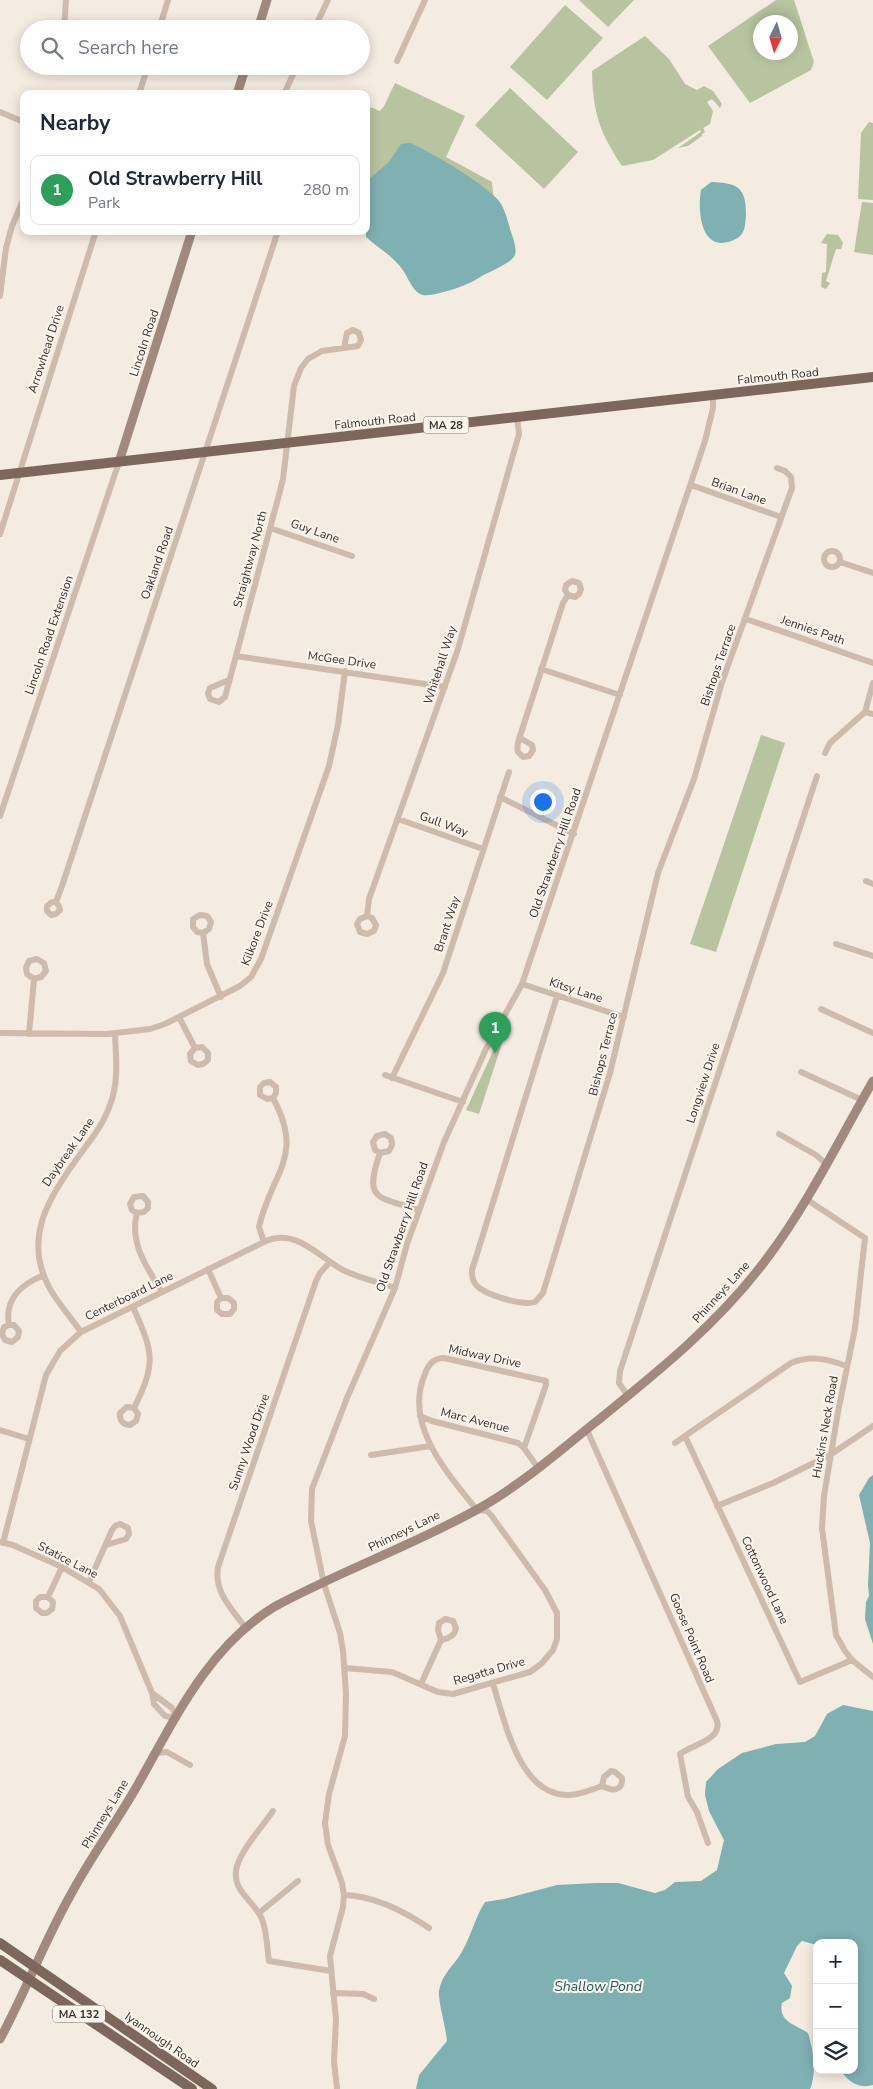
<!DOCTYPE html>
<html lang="en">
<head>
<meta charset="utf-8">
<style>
	:root { --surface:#fff; --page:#f2f2f3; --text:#1f2937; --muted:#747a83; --line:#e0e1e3; --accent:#1a73e8 }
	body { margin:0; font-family:"Nunito Sans",sans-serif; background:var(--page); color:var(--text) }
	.controls { position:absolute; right:15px; bottom:15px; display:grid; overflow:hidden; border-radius:10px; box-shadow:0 2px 12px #0003 }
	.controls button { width:45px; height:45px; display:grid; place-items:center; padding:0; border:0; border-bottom:1px solid var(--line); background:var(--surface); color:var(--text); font:25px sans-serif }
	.compass { position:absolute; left:753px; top:15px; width:45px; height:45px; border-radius:50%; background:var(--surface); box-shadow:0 2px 12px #0003; rotate:185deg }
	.you { position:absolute; left:542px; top:801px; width:18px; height:18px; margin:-12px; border:4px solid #fff; border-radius:50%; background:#1a73e8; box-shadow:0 0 0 8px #1a73e833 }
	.badge { display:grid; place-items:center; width:32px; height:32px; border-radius:50%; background:var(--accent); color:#fff; font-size:16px; font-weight:700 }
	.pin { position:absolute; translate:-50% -41px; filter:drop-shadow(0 1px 2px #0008) }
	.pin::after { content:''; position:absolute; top:26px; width:18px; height:15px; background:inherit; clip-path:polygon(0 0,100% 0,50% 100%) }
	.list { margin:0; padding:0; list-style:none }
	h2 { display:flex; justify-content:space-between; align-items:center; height:65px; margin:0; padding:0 20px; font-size:21px }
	h2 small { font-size:16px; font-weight:400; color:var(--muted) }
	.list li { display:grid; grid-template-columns:32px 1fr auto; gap:15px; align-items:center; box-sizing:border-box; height:70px; margin:0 10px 10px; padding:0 10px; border:1px solid var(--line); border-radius:10px }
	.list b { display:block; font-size:19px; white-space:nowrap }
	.list p { margin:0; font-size:16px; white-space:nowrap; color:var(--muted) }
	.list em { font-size:16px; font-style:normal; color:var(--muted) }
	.icon { flex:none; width:28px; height:28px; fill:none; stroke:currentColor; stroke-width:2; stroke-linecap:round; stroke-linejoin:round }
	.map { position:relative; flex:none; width:873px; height:2089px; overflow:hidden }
	.search { position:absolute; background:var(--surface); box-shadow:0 2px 12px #0003; left:20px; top:20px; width:350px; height:55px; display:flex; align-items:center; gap:12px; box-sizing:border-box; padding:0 18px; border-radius:28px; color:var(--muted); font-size:19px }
	.panel { position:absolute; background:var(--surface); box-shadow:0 2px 12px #0003; left:20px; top:90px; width:350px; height:145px; border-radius:10px }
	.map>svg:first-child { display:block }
	.green { fill:#b8c4a0; fill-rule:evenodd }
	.water { fill:#7fb0b2 }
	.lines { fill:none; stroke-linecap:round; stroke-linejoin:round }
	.street { stroke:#cdbbac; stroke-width:6 }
	.secondary { stroke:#a18a7d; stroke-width:9 }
	.primary { stroke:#7d675c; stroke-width:10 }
	.labels { text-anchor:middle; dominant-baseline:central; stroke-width:4; stroke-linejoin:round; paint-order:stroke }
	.shield { fill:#fbf5ee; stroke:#756b66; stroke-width:1 }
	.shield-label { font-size:11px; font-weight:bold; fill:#3b302b }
	.street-label { font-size:12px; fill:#3b302b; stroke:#fbf5ee }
	.water-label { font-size:14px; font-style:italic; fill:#1f5a5e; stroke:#fbf5ee }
</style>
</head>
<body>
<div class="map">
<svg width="873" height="2089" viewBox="0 0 873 2089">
	<rect width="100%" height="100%" fill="#f4ebe1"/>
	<path class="green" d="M579,0h55l-26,27z
		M776,0h18l20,62 -3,8 -61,33 -42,-57zM760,22h30v30h-30z
		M565,5l38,33 -56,62 -37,-33z
		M645,36l24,23 16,25 12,6 7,-4 9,5 9,13 -2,4 -8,-9 -5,3 6,9 -3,13 -7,4 2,4 -3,2v2l-14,10 -10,2 23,-16 -1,-2 -47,30 -31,6c-23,-35 -29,-53 -30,-95z
		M395,83l70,33 -19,41 46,25 8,83 -134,-60v-98l7,1 7,3 4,-5z
		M510,88l68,64 -34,37 -69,-64z
		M869,122l4,1v77l-15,-1 3,-66z
		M862,202l11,1v52l-19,-3z
		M827,234l11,1 5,8 -2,6h-5l-10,32 4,2 -4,6 -5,-2 1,-14 4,-1 1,-28 -6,-1z
		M761,735l24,8 -69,209 -26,-8z
		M510,1019l-31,95 -13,-4 34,-74z"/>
	<path class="water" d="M410,143c17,6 79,44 89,58 6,8 9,21 12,31 2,6 6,16 4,23 -5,10 -29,17 -38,24 -8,6 -44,18 -54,16 -11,-3 -14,-17 -21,-26 -9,-13 -24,-21 -36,-32l1,-56 22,-19 12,-18z
		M711,182c27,1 35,5 35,33 -1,8 0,15 -6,21 -6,5 -11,6 -18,7 -23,0 -24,-37 -21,-53z
		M873,1475v169l-8,-25 1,-17 3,-6 -1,-11 2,-42 -11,-48 10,-17z
		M843,1705l30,6v374c-15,4 -24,-3 -33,-15h14v-127h-37v2l-15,-4 -5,5 -13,27 8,13 -2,12 -8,5c-4,19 13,21 26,30 5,16 9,41 2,56h-394l3,-14 28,-34c-1,-13 -9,-40 -8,-50 2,-14 11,-22 19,-33 12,-17 16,-39 27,-56l19,-3 53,-14 39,-2h22l37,10 10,-3 10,-8 26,-1 16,-11 7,-30 -15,-29 -4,-16 1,-13 12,-13 24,-16 34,-9 29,-2 10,-6 12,-22z"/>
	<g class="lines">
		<path class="street" d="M64,29l2,-29
			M159,29l9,-29
			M314,29l14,-29
			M397,61l28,-61
			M139,94l9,-28
			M284,94l13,-28
			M0,112l24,10
			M0,296l6,-48 6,-22 12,-28
			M691,485l90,32
			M270,528l82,28
			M0,534l96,-303
			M824 559a8 8 0 1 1 16 0a8 8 0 1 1-16 0Z
			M840,562l33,11
			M746,619l127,44
			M236,656l209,31
			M541,669l79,26
			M229,680l-19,8 -2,5 2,6 9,3 6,-5 55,-206 3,-12 11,-93 7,-18 7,-9 14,-8 36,-5 3,-6 -2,-7 -6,-3 -6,3 -3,15
			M865,712l8,-29
			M865,712l8,2
			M520,738l12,7 1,5 -4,6 -6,1 -5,-5c-2,-6 1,-13 3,-19l42,-130 5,-8 -3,-5 1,-5 6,-4 7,2 2,6 -2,5 -4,3 -7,-2
			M825,753l5,-10 35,-31
			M500,797l74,37
			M0,816l119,-354
			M398,819l85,30
			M866,881l7,3
			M56,902l3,4 1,4 -4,4 -5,1 -4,-4v-5l5,-4h4l6,-16 216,-655
			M367,916l-7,3 -3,5 3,8 7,2 7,-3 2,-6 -4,-7 -5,-2 2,-17 89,-250 61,-215 -2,-17
			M203,933l6,-4 2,-7 -4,-6 -7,-1 -7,4v8l4,5 6,1 4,31 14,33
			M836,944l37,12
			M522,984l102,33
			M557,996l-85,274c0,6 0,10 4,15 9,10 46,21 59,17l8,-9 67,-220 48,-200 36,-94 28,-97 70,-194 -1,-11 -6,-6 -8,-3
			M821,1009l52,24
			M179,1017l16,31 7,-1 6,6v7l-5,4 -5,1 -7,-4 -1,-7 5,-6
			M0,1033l107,1 43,-5 15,-5 75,-38 11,-9 10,-18 68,-193 9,-41 7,-54
			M29,1034l5,-55 -7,-5 -1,-6 3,-7 8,-2 7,4 2,8 -5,6 -7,2
			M801,1072l61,28
			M385,1075l78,27
			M392,1078l51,-105 66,-201
			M779,1134l37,21 10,9
			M380,1153l-5,-3 -2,-8 4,-6 8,-2 6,4 1,7 -3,6 -9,2c-17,48 -2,44 39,57
			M806,1199l59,39 -10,90 -17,84 -14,84 -2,32 14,107 9,16 7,9 21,17
			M137,1213l7,-1 4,-4v-6l-5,-6 -9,1 -4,7 2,6 5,3c-8,30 10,55 25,79
			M264,1242l-5,-15 2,-8c15,-51 42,-65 12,-121l3,-5v-6l-6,-5 -6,1 -4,4v8l7,4 6,-1
			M208,1269l13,29 -4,4v8l5,4h8l4,-5v-6l-6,-5h-7
			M133,1307c20,45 24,55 1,101l-7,-1 -7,6c-1,7 3,12 10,12l6,-4 2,-7 -4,-6
			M9,1325h5l5,6 -1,6 -6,5 -7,-2 -3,-6 2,-7 5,-2c-5,-27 13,-41 35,-50
			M81,1332c-10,-14 -22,-28 -31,-43 -27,-49 -3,-89 26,-129 12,-17 27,-34 34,-55 9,-23 6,-47 5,-71
			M847,1366c-20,-7 -36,-11 -56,-3l-106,73 115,246 52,-22
			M628,1396l-9,-13 1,-12 197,-595
			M420,1416l12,5 86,22 6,5
			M0,1430l29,9
			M587,1430l130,291c5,19 -24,23 -37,33l8,43 9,15 11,31
			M675,1443l10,-7
			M371,1455l60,-9
			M717,1506l56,-23 57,-28 43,-29
			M0,1542l13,3 49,22 37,22 21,27 32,77 2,11 11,12 12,2 -5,-10 -20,-15
			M3,1543l43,-168 14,-24 21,-19 183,-90c32,-15 53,14 79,28 16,8 35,12 52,18
			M89,1582l23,-52 3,-4 5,-2 8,4 1,6 -3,5 -20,6
			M48,1597l5,5 -1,7 -5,4h-5l-6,-5v-7l4,-4h8l14,-30
			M245,1627c-14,-19 -31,-35 -27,-60l98,-286 4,-8 10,-11
			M345,1668l47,4 46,20 15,2 77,-22 11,-8 12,-14 4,-11v-26l-12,-23 -54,-75 -4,-4 -10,-1c-30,-37 -74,-86 -52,-136 3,-9 9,-16 19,-16l102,23v4l-22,63 14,20
			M421,1684l20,-44c8,-2 14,-4 15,-12l-3,-7 -8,-2 -6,4 -1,7 3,10
			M493,1684c12,37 26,112 76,111 11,0 22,-5 33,-9 10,5 21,6 20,-8l-7,-6 -4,-1 -7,6 -2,9
			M155,1753l12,-1 23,13
			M273,1811c-11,16 -31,38 -36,55 -7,25 17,34 25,53 5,13 5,29 7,42l62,10
			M344,1895c31,1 60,16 85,33
			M259,1913l39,-32
			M333,1993l30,1 11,5
			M337,2089l-3,-28 2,-41 -6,-64 13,-49 1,-12 -2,-12 -14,-38 -3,-22 4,-29 16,-58 1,-42 -3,-43 -3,-18 -16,-49 -13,-63 1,-32 35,-91 48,-110 12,-44 37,-102 42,-93 36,-65 183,-543 8,-33v-13"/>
		<path class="secondary" d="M258,29l9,-29
			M237,94l9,-28
			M119,462l73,-231
			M0,2039c25,-46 44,-97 70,-143 20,-38 46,-73 67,-110 38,-67 70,-138 137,-179 66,-36 138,-61 204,-98 43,-24 80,-57 119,-88 62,-50 123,-99 171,-164 41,-55 71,-117 105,-176"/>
		<path class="primary" d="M0,475l873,-98
			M0,1943l212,146
			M0,1960l192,129"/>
	</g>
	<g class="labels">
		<g class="shield">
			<rect x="423.5" y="416.5" width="45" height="17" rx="4"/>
			<rect x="53" y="2005.5" width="52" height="17" rx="4"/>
		</g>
		<g class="shield-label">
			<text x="446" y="425">MA 28</text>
			<text x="79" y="2014">MA 132</text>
		</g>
		<g class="street-label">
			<text transform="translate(144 343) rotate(-72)">Lincoln Road</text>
			<text transform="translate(46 349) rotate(-72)">Arrowhead Drive</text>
			<text transform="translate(778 376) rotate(-6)">Falmouth Road</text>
			<text transform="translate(375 421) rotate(-6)">Falmouth Road</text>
			<text transform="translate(739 491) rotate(20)">Brian Lane</text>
			<text transform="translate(315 531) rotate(19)">Guy Lane</text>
			<text transform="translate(250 559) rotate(-75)">Straightway North</text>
			<text transform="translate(157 563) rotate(-71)">Oakland Road</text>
			<text transform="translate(813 630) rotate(19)">Jennies Path</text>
			<text transform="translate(49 635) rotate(-71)">Lincoln Road Extension</text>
			<text transform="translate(342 660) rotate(8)">McGee Drive</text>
			<text transform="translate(440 665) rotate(-72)">Whitehall Way</text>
			<text transform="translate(718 665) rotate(-71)">Bishops Terrace</text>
			<text transform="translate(444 824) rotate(20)">Gull Way</text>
			<text transform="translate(555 853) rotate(-71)">Old Strawberry Hill Road</text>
			<text transform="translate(447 924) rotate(-72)">Brant Way</text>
			<text transform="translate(257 933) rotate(-69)">Kilkore Drive</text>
			<text transform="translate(576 990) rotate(18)">Kitsy Lane</text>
			<text transform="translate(603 1054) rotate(-76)">Bishops Terrace</text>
			<text transform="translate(703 1083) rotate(-72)">Longview Drive</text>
			<text transform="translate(68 1152) rotate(-55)">Daybreak Lane</text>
			<text transform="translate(402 1227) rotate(-71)">Old Strawberry Hill Road</text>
			<text transform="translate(721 1292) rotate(-48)">Phinneys Lane</text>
			<text transform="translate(129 1296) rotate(-26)">Centerboard Lane</text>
			<text transform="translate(485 1356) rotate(12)">Midway Drive</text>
			<text transform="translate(475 1420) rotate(14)">Marc Avenue</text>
			<text transform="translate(825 1427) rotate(-80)">Huckins Neck Road</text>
			<text transform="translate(249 1442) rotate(-71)">Sunny Wood Drive</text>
			<text transform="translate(404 1531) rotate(-26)">Phinneys Lane</text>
			<text transform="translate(68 1560) rotate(27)">Statice Lane</text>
			<text transform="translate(765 1580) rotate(65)">Cottonwood Lane</text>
			<text transform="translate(692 1638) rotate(67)">Goose Point Road</text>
			<text transform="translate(489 1671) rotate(-16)">Regatta Drive</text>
			<text transform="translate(105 1814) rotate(-59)">Phinneys Lane</text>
			<text transform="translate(162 2040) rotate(35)">Iyannough Road</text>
		</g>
		<g class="water-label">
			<text x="598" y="1986">Shallow Pond</text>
		</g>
	</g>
</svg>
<div class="controls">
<button>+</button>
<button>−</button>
<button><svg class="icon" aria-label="layers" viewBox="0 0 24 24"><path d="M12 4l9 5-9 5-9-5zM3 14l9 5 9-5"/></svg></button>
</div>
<svg class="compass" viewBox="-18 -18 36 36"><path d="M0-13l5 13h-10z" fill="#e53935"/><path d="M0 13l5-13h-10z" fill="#747a83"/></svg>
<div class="you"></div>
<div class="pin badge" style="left:495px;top:1053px;background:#2e9e5b">1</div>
<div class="search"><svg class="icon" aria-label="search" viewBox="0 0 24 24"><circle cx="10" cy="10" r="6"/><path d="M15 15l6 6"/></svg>Search here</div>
<section class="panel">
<h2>Nearby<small></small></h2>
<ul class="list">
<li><span class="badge" style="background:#2e9e5b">1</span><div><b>Old Strawberry Hill</b><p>Park</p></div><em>280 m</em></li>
</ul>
</section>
</div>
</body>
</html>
